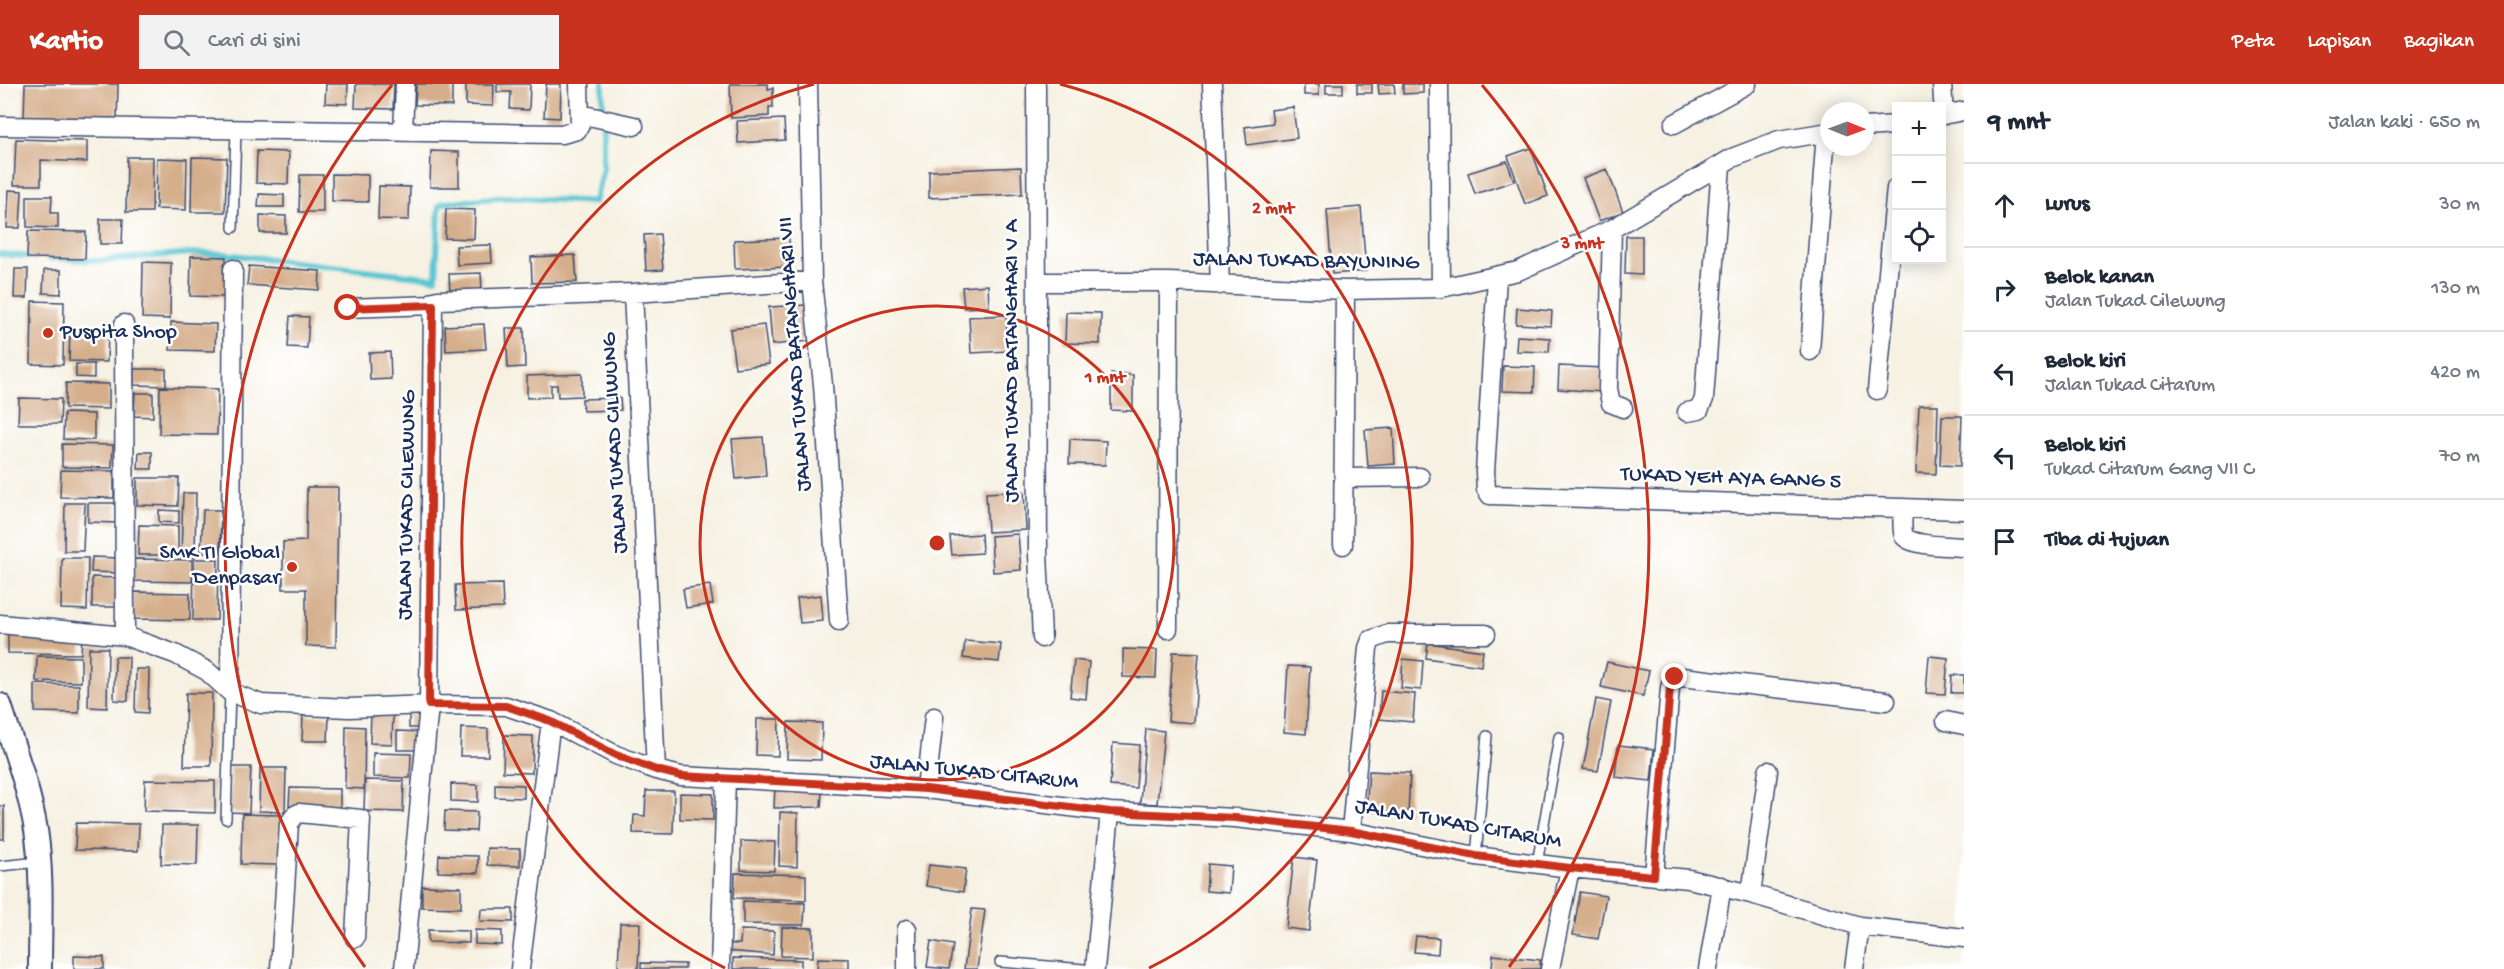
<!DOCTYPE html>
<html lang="id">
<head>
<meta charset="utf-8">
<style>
	:root { --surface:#fff; --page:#f2f2f3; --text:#1f2937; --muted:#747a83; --line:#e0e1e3; --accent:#c8321e }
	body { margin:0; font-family:"Gochi Hand",sans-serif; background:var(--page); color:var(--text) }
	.controls { position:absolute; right:18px; top:18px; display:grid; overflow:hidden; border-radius:0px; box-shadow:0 3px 15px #0003 }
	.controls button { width:54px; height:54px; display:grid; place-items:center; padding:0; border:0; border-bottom:2px solid var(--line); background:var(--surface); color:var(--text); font:30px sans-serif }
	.compass { position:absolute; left:1820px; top:18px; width:54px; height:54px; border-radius:50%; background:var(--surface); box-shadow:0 3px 15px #0003; rotate:91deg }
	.stop { position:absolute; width:18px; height:18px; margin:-14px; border:4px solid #c8321e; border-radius:50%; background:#fff }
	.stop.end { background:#c8321e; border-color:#fff; box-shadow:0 2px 6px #0008 }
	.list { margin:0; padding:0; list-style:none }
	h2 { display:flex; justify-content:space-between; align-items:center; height:78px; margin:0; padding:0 24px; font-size:26px }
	h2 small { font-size:20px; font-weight:400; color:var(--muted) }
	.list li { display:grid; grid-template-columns:39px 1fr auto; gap:18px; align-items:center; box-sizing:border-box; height:84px; padding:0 24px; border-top:2px solid var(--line) }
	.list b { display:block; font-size:22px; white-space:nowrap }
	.list p { margin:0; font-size:20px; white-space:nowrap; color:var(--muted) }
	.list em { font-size:20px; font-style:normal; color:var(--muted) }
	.icon { flex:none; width:33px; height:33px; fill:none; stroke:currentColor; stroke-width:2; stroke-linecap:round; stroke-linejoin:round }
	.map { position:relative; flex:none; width:1964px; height:885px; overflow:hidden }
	header { display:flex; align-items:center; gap:36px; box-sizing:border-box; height:84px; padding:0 30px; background:var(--accent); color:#fff }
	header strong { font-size:28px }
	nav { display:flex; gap:33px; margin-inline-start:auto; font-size:21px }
	.search { width:420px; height:54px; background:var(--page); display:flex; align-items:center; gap:15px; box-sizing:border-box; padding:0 21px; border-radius:0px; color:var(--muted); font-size:22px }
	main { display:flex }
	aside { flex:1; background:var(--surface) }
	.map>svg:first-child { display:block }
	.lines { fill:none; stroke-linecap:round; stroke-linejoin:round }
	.stream { stroke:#5ac6d1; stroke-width:6 }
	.building { fill:#d5af8c }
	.service-casing { stroke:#3c4c72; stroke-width:12 }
	.minor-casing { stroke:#3c4c72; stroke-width:21 }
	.tertiary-casing { stroke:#3c4c72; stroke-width:26 }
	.service { stroke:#fff; stroke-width:9 }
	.minor { stroke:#fff; stroke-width:18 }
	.tertiary { stroke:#fff; stroke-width:22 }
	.route { stroke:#c8321e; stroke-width:8 }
	.ring { fill:none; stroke:#c8321e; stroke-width:3 }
	.poi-dot { fill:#c8321e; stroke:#fff; stroke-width:2 }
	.labels { text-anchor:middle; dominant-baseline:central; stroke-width:5; stroke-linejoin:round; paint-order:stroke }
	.street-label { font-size:22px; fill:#1b2f5e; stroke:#fff }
	.poi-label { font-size:22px; fill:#1b2f5e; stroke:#fff; text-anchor:start }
	.centre { fill:#c8321e; stroke:#fff; stroke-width:3 }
	.ring-label { font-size:18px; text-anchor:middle; font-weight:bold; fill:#c8321e; stroke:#fff; stroke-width:5; stroke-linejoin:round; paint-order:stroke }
</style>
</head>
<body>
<header>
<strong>Kartio</strong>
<div class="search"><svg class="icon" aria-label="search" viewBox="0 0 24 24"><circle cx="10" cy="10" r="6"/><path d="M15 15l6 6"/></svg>Cari di sini</div>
<nav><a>Peta</a><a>Lapisan</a><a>Bagikan</a></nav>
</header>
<main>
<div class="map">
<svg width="1964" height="885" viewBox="0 0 1964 885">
	<rect width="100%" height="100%" fill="#fff"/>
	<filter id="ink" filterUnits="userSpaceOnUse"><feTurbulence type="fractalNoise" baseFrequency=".0167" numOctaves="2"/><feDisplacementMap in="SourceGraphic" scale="12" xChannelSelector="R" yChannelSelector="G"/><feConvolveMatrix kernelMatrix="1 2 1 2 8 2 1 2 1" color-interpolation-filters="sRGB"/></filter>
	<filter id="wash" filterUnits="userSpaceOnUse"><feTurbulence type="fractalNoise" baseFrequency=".008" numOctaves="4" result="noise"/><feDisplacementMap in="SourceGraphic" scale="24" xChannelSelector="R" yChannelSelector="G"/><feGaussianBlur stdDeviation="1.35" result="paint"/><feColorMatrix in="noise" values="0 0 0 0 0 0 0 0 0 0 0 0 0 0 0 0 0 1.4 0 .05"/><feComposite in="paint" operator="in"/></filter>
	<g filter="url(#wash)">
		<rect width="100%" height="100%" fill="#f6f1e2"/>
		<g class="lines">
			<path class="stream" d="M0,170l34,3
				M50,174l48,3 94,-8 32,1 212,24 3,-72 4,-3 59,-6 93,5 8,-34v-84"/>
		</g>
		<g id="blocks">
			<path class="building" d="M25,0h93l-1,37 -93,-3z
				M326,0h22l-1,20 -22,-1z
				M356,0h38l-1,25 -38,-1z
				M416,0h36v22l-37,-1z
				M466,0h28l-1,22 -27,-1z
				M497,0h33l-1,26 -19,-1 1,-17h-14z
				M546,0h15l-1,34 -16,-1z
				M730,0h38v5l5,-1v19h-4v9l-38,2z
				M1304,0h15v11h-15z
				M1326,0h17v9h-17z
				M1357,0h15v9h-15z
				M1378,0h16l1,9 -16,1z
				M1403,0h20v9l-20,1z
				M1293,23l4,31 -50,7 -2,-18 28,-4 -2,-13z
				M784,35l1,21 -47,3 -1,-22z
				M16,55l71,2v21l-46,-2v25h-27z
				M1531,64l17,48 -23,8 -17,-48z
				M257,67l32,1 -1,32 -32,-1z
				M431,67l28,1v35h-29z
				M127,73h26l-1,55h-26z
				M192,73l35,1 -2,54h-34z
				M157,74l30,1 -1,51 -30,-1z
				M1507,77l7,20 -39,13 -7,-21z
				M1021,83l1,27 -93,4v-27z
				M1607,85l16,43 -24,9 -16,-43z
				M332,90l36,1v27l-36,-1z
				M300,91h23v37h-24z
				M379,102l31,1 -1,33 -31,-1z
				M9,106l13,1 -2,37h-13z
				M259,110l25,1v12h-26z
				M27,112h25l-1,17h7v15l-31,-1z
				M1361,123l5,64 -34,3 -5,-64z
				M446,125l29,1 -1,29 -29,-1z
				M260,131l26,1v17h-26z
				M100,135h23l-1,25h-22z
				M28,147l58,1 -1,27 -58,-1z
				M660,150l3,36 -17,1 -2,-36z
				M1626,152h16v39l-17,-1z
				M789,154l1,29 -55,2 -1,-29z
				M491,161l1,18 -35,2 -1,-19z
				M575,171l2,27 -45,1 -1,-26z
				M191,172l35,1 -1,40 -35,-1z
				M143,178l28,1 -1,56 -28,-1z
				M249,182l71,5 -1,19 -72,-5z
				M15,185h13l-1,29h-13z
				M44,186h17v24l-18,-1z
				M481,189l1,18 -32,1 -1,-18z
				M988,201l1,22 -25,1 -2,-21z
				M32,217l32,1 -1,63 -32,-1z
				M806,221l3,36 -37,4 -3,-38z
				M1517,224l35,3 -1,15 -35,-2z
				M1066,228l35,1 -1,31 -35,-1z
				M1006,231l2,36 -37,2 -2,-36z
				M290,232l19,1 -2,31 -19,-1z
				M171,238l45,2 -1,27 -45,-1z
				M484,240l2,25 -40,2 -1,-25z
				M764,241l5,39 -34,4 -5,-39z
				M506,244h18l1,39 -17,1z
				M70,247l38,1 -1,30 -38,-1z
				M1517,252l33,2 -1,14 -33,-1z
				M390,268l1,27 -21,1 -1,-27z
				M76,280h18v14l-18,-1z
				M1503,282l32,1 -1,25 -32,-1z
				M1559,282l44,2 -1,24 -44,-3z
				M134,285h32v17l-32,-1z
				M582,290v22l-24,1 -1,-12h-6v12l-24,1v-22z
				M1111,290l22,1v36l-22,-1z
				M66,299l43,1v25l-44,-1z
				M160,303l58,2 -1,46 -58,-1z
				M135,309h18v24l-19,-1z
				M19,314l42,1 -1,25h-42z
				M620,314l1,12 -38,1 -1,-12z
				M1919,321h19l-2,69 -20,-1z
				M64,329l30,1v26l-31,-1z
				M1942,332h20l-2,50 -20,-1z
				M1393,344l2,36 -27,2 -3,-36z
				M763,353l3,39 -30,3 -4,-40z
				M1070,355l36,2 -1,24 -36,-1z
				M62,360l51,1 -1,23 -50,-1z
				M139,368h13v17h-14z
				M61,386l53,1v27l-54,-1z
				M137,394h42l-1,28 -41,-1z
				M307,403h31l-2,160 -30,-1v-57h-23v-47l23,-1z
				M1024,407l2,39 -38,2 -2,-39z
				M183,409h13l-1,64 -14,-1z
				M65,419h20l-2,48h-19z
				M88,419h29v20l-29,-1z
				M159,426l20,1v12l-20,-1z
				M203,426h18l-1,43h-19z
				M139,441l39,1v29h-40z
				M981,450l1,19 -30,2 -2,-19z
				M1018,450l3,36 -28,2 -2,-36z
				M92,473l26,1v15l-27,-1z
				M62,474h26l-1,52 -26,-1z
				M134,475l58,1v22l-58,-1z
				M194,475h24l-1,61h-24z
				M92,493l24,1v29h-24z
				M502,500l1,24 -47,2 -1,-25z
				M710,501l3,19 -27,4 -3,-19z
				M133,508l57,1v27l-58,-1z
				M821,511l2,26 -23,2 -3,-25z
				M8,550l74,2 -1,18 -73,-1z
				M965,557l36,3 -2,18 -36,-4z
				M1428,559l55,8 -2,15 -55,-8z
				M89,564h19l-1,60 -19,-1z
				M1123,565l34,1 -1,28 -33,-1z
				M1173,568l26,1 -5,70 -26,-2z
				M37,572l44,1v25l-45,-1z
				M1929,572l19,2 -3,36 -19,-1z
				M115,573h14l-1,44 -14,-1z
				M1403,575l20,2 -2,29 -20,-2z
				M1074,576l15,2 -3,37 -16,-2z
				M1607,578l42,9 -6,25 -42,-9z
				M1288,582l22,1 -4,67 -22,-2z
				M136,585h13l-1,44 -13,-1z
				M1952,591h12v18h-13z
				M35,600l44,1v28l-44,-1z
				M1381,607l34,3 -2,28 -34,-3z
				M186,609h26l-1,73h-27z
				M1596,615l15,3 -13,69 -15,-2z
				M371,628l22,1 -1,31 -22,-1z
				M409,630h18l-1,14h-17z
				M303,631l26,1 -1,25h-26z
				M757,635h22l-1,37 -22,-1z
				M788,638l34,1 -1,37 -34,-1z
				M346,642l19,1 -1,62 -19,-1z
				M461,644l27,1v27h-28z
				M1146,645l18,2 -7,73 -17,-1z
				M397,647l27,1 -1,18h-26z
				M504,651l29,1 -1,37 -29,-1z
				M1113,659l26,2 -3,43 -26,-2z
				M1618,661l36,4 -3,32 -36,-4z
				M373,669l38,1 -1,24 -37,-1z
				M231,683h20l-2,46 -19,-1z
				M260,684h26l-1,44 -26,-1z
				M1369,687l41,2 -2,41 -42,-3z
				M145,696l70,1v32l-71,-2z
				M365,696l39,1 -1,31 -39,-1z
				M451,700l27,1v17l-27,-1z
				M495,700l29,1v13l-29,-1z
				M775,702l47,4 -1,17 -47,1z
				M290,704l50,1v18l-51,-1z
				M646,707h28l-1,43 -40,-1 1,-18 11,1z
				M680,709l33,1v26l-33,-1z
				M0,722h4v33h-4z
				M445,727l32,1 -1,19 -32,-1z
				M780,728l18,1 -1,54 -18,-1z
				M242,730l39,1 -2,50 -38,-1z
				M76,739l63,1 -1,27 -63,-1z
				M162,741h36l-1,40 -36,-1z
				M741,757l34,1 -1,29 -33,-1z
				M487,764l33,1v17l-33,-1z
				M439,771l39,1v17l-40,-1z
				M1294,773l23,3 -8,71 -23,-3z
				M1208,780l23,2 -2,27 -23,-2z
				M929,781l37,4 -3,23 -37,-6z
				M735,789l71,2v25l-72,-2z
				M422,802l39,1v21l-39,-1z
				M1580,808l26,4 -8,43 -25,-4z
				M743,817l62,2 -1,22 -61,-1z
				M481,825h32v13l-33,-1z
				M972,825l13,1 -8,59h-13z
				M620,839h20l-2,46h-20z
				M782,843l31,1v29l-32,-1z
				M428,846l41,1v12l-41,-1z
				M475,846l27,1v14l-27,-1z
				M741,846l33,1 -1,24 -46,-4v-7h13z
				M1416,852l23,2 -1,16 -24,-2z
				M931,857l22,4 -4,24 -22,-2z
				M1493,871l47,5v9h-48z
				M74,872l30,1v12h-30z
				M733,874l68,2v9h-68z
				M818,874l31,1v10h-32z
				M641,879l44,1v5h-44z"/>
		</g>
	</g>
	<g filter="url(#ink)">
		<use href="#blocks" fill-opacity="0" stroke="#3c4c72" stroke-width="1.5"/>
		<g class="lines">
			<g class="service-casing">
				<path id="service" d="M233,144l3,-98
					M226,735l4,-127
					M1476,772l11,-120
					M1537,780l22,-127
					M0,782l39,-4
					M1000,878l84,7"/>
			</g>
			<g class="minor-casing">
				<path id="minor" d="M808,0l4,197 11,104 16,236
					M1036,0l2,470 4,84
					M1212,0l8,201
					M1439,0l2,204
					M1942,0l2,31
					M580,30l54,12
					M1942,31l22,-4
					M1674,40l73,-40
					M0,42l562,8 15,-4 3,-5 -1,-41
					M1865,43l31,-2
					M403,48l2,-48
					M1612,145l-4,160 3,14 12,5
					M1497,193l-12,195 1,17 4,6 474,15
					M1037,198h132l176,8 96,-2 77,-17 94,-42 120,-71 47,-18 50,-8
					M633,209l23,477
					M433,221l1,-4 4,-1 195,-7 179,-12
					M347,224l86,-3
					M124,240l1,312
					M1810,267l16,-219
					M1877,306l19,-202
					M1687,328l12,-2 5,-11 17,-234
					M1344,394l76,-1
					M1903,424c0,8 -2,21 1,28 5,10 49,10 60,11
					M1343,461l2,-255
					M0,540l125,12 50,18 32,17 23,21 31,12 88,4 80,-3 77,1 45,15 65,34 40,15 25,6 245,13 184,23 125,6 116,13 125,25 94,12 119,11 62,15 109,32 104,12
					M1168,545l1,-347
					M230,608l3,-423
					M1946,637l18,4
					M926,705l8,-72
					M1351,747l17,-183 3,-8 16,-6h99
					M1654,792l16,-188 3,-10 9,-1 204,24
					M1751,810l17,-123
					M280,885l9,-145 6,-9 4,-2 62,6 -6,119
					M404,885l25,-264 4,-400
					M520,885l31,-248
					M720,885l6,-190
					M907,885v-40
					M1095,885l15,-157
					M1550,885l20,-101
					M1708,885l14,-83
					M1854,885l6,-43"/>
			</g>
			<g class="tertiary-casing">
				<path id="tertiary" d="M0,621c13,41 29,83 36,125 7,46 4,93 4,139"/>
			</g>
			<use href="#service" class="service"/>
			<use href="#minor" class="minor"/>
			<use href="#tertiary" class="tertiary"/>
		</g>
	</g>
	<g class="lines" filter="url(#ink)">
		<path class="route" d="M348,224l85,-3 -4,400 77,1 44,15 66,34 40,15 25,6 245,13 184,23 125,6 116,13 125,25 94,12 84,8 16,-188 1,-8 4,-3"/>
	</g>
	<g class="ring">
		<circle cx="937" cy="459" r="237"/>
		<path d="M725 884A475 475 0 0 1 814 0M1060 0A475 475 0 0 1 1149 884"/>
		<path d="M365 883A712 712 0 0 1 392 1M1482 1A712 712 0 0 1 1509 883"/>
	</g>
	<g class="poi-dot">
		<circle cx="48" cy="249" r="6"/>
		<circle cx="292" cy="483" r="6"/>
	</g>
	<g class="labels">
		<g class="street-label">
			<text transform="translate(1306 178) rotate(1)">JALAN TUKAD BAYUNING</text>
			<text transform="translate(796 270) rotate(-94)">JALAN TUKAD BATANGHARI VII</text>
			<text transform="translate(1013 277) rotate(-90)">JALAN TUKAD BATANGHARI V A</text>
			<text transform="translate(616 359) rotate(-93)">JALAN TUKAD CILIWUNG</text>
			<text transform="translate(1731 395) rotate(2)">TUKAD YEH AYA GANG 5</text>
			<text transform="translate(408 421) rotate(-89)">JALAN TUKAD CILEWUNG</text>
			<text transform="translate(974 689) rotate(6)">JALAN TUKAD CITARUM</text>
			<text transform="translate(1458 741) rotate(10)">JALAN TUKAD CITARUM</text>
		</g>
		<g class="poi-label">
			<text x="60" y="249">Puspita Shop</text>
			<text x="280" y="470" text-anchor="end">SMK TI Global<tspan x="280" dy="25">Denpasar</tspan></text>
		</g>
	</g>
	<circle cx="937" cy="459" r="9" class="centre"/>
	<g class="ring-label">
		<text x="1273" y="129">2 mnt</text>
		<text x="1582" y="164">3 mnt</text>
		<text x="1105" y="298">1 mnt</text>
	</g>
</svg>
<div class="controls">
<button>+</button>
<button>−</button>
<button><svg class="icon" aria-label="locate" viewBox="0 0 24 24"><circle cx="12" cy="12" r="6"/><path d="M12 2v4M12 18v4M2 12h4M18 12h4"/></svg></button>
</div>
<svg class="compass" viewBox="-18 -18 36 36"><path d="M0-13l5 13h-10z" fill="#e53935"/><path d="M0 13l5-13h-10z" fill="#747a83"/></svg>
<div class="stop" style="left:348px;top:224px"></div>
<div class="stop end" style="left:1675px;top:593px"></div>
</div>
<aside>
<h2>9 mnt<small>Jalan kaki · 650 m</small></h2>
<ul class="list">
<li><svg class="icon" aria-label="ahead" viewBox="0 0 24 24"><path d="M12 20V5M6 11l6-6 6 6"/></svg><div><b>Lurus</b></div><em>30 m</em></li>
<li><svg class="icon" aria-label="right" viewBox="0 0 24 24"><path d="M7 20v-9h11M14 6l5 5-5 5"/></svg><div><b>Belok kanan</b><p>Jalan Tukad Cilewung</p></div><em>130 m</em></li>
<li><svg class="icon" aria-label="left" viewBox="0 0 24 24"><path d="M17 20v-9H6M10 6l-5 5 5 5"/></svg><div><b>Belok kiri</b><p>Jalan Tukad Citarum</p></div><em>420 m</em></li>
<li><svg class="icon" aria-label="left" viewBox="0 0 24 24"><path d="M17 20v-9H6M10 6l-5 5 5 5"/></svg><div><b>Belok kiri</b><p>Tukad Citarum Gang VII C</p></div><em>70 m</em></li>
<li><svg class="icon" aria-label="arrive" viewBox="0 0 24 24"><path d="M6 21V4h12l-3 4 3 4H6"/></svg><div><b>Tiba di tujuan</b></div></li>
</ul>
</aside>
</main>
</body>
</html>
